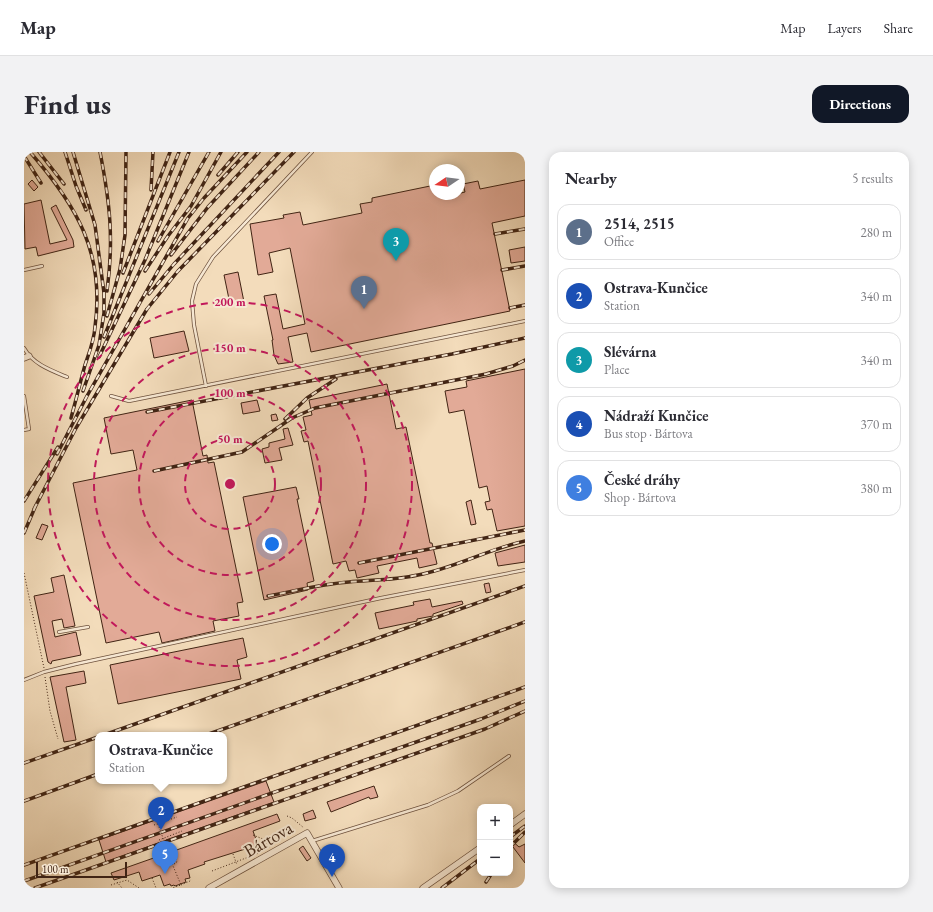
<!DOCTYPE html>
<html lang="en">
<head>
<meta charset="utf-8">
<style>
	:root { --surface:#fff; --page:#f2f2f3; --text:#2b2b33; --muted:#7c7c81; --line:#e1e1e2; --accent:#111827 }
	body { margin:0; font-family:"EB Garamond",serif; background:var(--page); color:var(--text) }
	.controls { position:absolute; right:12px; bottom:12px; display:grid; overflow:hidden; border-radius:8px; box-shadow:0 2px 10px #0003 }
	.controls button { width:36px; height:36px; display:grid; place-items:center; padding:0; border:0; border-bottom:1px solid var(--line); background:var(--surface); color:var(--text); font:20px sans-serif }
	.compass { position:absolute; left:405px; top:12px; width:36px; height:36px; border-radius:50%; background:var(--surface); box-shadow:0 2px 10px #0003; rotate:257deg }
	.scale { position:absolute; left:12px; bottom:10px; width:91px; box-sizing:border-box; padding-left:4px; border:2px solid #412414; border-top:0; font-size:11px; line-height:14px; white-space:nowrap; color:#412414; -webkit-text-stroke:3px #f7e8d3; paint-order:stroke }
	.you { position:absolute; left:248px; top:392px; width:14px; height:14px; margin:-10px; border:3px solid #fff; border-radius:50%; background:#1a73e8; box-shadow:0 0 0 6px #1a73e833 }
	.badge { display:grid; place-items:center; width:26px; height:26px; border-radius:50%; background:var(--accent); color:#fff; font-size:13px; font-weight:700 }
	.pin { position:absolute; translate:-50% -33px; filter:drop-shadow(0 1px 2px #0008) }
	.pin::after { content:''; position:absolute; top:21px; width:14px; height:12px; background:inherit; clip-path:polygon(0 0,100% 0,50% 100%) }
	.popup { position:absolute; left:71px; top:580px; width:132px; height:52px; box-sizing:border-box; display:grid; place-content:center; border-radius:8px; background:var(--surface); filter:drop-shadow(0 1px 3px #0005); font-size:13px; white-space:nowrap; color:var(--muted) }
	.popup b { font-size:15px; color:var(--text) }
	.popup::after { content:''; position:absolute; left:50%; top:100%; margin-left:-8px; border:8px solid transparent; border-top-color:var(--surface) }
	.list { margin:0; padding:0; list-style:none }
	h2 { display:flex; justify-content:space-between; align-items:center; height:52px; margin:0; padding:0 16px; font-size:17px }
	h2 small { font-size:13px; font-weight:400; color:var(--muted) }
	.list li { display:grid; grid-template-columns:26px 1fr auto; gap:12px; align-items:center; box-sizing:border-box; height:56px; margin:0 8px 8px; padding:0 8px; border:1px solid var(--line); border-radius:12px }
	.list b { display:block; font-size:15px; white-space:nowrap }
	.list p { margin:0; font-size:13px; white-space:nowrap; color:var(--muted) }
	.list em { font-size:13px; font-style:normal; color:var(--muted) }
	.map { position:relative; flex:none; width:501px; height:736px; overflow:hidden; border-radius:12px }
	header { display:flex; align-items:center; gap:24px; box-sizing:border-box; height:56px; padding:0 20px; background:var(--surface); border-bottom:1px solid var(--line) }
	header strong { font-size:19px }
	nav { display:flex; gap:22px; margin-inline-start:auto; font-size:14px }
	.intro { display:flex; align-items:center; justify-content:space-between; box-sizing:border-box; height:96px; padding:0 24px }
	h1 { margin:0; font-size:28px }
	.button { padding:10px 18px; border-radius:12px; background:var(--accent); color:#fff; font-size:14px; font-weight:700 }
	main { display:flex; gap:24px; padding:0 24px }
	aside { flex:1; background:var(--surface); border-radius:12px; box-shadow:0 2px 10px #0003 }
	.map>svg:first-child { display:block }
	.building { fill:#e2aa97; stroke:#412414 }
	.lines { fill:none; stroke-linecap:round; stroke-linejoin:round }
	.lane-casing { stroke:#6e523e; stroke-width:4 }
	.street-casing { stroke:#6e523e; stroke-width:7 }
	.path { stroke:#412414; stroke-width:1; stroke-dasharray:1 2; stroke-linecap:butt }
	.lane { stroke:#f7e8d3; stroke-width:2.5 }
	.street { stroke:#f7e8d3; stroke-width:5.5 }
	.rail-casing { stroke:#412414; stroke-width:3.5 }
	.rail { stroke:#f7e8d3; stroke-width:2; stroke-dasharray:6; stroke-linecap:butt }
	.path-bridge { stroke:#412414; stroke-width:1; stroke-dasharray:1 2; stroke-linecap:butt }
	.ring { fill:none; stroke:#c2185b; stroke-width:2; stroke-dasharray:7 5 }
	.labels { text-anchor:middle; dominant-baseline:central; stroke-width:4; stroke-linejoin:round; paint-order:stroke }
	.street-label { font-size:18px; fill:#412414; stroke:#f7e8d3 }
	.centre { fill:#c2185b; stroke:#f7e8d3; stroke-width:2 }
	.ring-label { font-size:12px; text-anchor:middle; font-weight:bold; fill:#c2185b; stroke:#f7e8d3; stroke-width:4; stroke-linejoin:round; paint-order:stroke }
</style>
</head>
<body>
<header>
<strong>Map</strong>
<nav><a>Map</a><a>Layers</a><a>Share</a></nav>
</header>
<div class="intro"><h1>Find us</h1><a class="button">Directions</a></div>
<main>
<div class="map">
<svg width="501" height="736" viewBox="0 0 501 736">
	<rect width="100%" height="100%" fill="#f3dcbb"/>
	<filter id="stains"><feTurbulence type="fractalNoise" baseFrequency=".005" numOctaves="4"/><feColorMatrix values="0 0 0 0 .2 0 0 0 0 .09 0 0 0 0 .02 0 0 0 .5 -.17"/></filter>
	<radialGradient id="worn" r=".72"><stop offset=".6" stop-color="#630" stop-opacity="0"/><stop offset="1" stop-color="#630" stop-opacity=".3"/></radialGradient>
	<path class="building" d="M8,28l6,7 -4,4 -6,-7z
		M501,28v36l-33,7 18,88 -199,41 -4,-19 -19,4 5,25 -15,2 -4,-9 -2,-15h1l-9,-44 12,-2 7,35 22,-5 -15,-76 -21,5 4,19 -15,3 -8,-51 34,-6 -1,-3 17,-3 3,13 59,-12 -2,-9 12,-2v-4l63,-13v9h9v3l21,-5 -2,-8 15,-3 2,8z
		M17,48l9,44 17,-4 -16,-32 5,-3 17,35 1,7 -36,9 -2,-9 -11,2 -1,-45z
		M501,95v14l-14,2 -2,-13z
		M214,120l6,30 -14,2 -6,-29z
		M160,179l5,20 -35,7 -4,-20z
		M501,217v157l-28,5 -5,-22 -5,1 -2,-8 5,-1 -3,-15 -8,2 -15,-78 -15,3 -4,-22 22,-4 -1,-6z
		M363,232l9,45 10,-2 24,116h2l5,21 -18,4 -2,-10 -40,8 2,7 -22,5 -2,-8 -6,1 -3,-10 -13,3 -25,-123 -4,1 -3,-11 5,-1 -3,-13 9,-2 -3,-15z
		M168,248l11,56 4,-1 1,8 6,-1 29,140 -6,1 2,13 -26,5 2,10 -53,12 -3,-11 -53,11 -33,-160 64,-13 -4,-20 -22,4 -7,-36z
		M233,248l3,11 -17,3 -2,-11z
		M252,262l2,6 -6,1 -1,-6z
		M264,276l5,17 -14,3 3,12 -17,3 -3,-14 7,-2v-4l16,-4 -2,-10z
		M272,335l3,12h-2l17,82 -7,2 1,7 -44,10 -21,-103z
		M447,348l5,24 -5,1 -5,-23z
		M18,372l6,2 -6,14 -6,-2z
		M501,393v17l-27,4 -3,-13z
		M40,423l11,51 -11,2 -2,-9 -10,2 3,16 21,-5 5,23 -29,6 -1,3 -3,-2 -14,-66 20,-4 -3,-14z
		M465,431l2,9 -5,1 -2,-9z
		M406,447l2,8 30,-6 1,3 -30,10v2l-16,3v2l-38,8 -4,-16 39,-8 -1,-3z
		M219,486l4,19 -10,3 4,19 -123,25 -8,-39z
		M60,519l2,12 -20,4 10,53 -12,2 -14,-65z
		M242,629l8,21 -108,38 5,12 106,-38 3,7 -27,10 5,14 -54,17 1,2 -17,6 2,8 -5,1 1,3 -11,4 -1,-1 -3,1 -1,-2 -6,2 -4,-11 -18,6 -3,-9 -25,8 -3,-7 54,-19 -4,-12 -55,20 -7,-22z
		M350,634l4,11 -8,2 -1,-2 -38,15 -4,-10z
		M289,658l3,8 -11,3 -2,-7z
		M486,687l9,8 6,-3v19l-15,-20z
		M279,694l8,12 -4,3 -8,-12z"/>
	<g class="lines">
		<g class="lane-casing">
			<path id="lane" d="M0,118l18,-4
				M0,196c9,16 26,22 43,29
				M182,234l-12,-61 -2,-24 4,-17 17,-27 99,-105
				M0,244l5,33 -5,1
				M87,244l18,5 396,-80
				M35,480l29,-5
				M0,528l20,-8 32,-8 305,-66 144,-28
				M288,689l116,-36 30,-14 51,-35"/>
		</g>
		<g class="street-casing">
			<path id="street" d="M0,206l5,-2
				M486,673l15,-11
				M185,736l98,-55 32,55
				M399,736l57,-40"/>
		</g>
		<path class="path" d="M0,421l20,95
			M21,525l5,34 8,28
			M263,664l5,2 12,10
			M130,673l23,-8
			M229,683l10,4 6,9
			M135,688l23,-9
			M209,702l4,11
			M144,704h1
			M147,709l10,24 -9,3
			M150,712l3,-2 -3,-7
			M188,719l47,-18
			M128,726l4,10
			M93,730l5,6
			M87,733l16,-5 12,8
			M157,733l9,-4 1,-2"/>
		<use href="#lane" class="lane"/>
		<use href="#street" class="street"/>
		<g class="rail-casing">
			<path id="rail" d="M6,0c47,54 75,101 65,175 -1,14 -6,26 -10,38 -5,18 -9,35 -14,53
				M15,0l25,32
				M41,0l11,34 10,24
				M49,0l22,73 9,68v20l-5,32 -16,46
				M76,0c10,51 14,88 7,139
				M0,4l17,27
				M194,23l20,-23
				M127,38l2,-38
				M471,82l30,-5
				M134,89l51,-89
				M147,103l37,-48 51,-55
				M478,118l23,-4
				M121,119l23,-35 23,-30 30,-54
				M99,121l47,-121
				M125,142l25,-30 105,-112
				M486,156l15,-3
				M83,164l13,-47 5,-34 1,-83
				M80,185l75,-185
				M75,205l46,-97 44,-108
				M123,260l305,-58 73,-16
				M261,267l22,-21 29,-19
				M33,302l30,-58 101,-178 16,-20 43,-46
				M130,319l88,-19 50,-34 23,-10 171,-34 27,-8 12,-6
				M0,349l34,-54
				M10,357l42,-81 71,-119 31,-38 116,-119
				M0,381l12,-28
				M335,411l166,-33
				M244,444c27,-5 54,-12 81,-14 23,-2 46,-2 69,-7 37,-7 70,-26 107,-34
				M80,583l421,-149
				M182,583l319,-113
				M0,611l74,-26
				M0,649l74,-27
				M486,685l15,-11
				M486,695l15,-15
				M0,713l501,-178
				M0,729l457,-162 44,-18
				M462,730l6,-9
				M11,736l450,-159 40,-18
				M418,736l38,-29"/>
		</g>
		<use href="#rail" class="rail"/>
		<path class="path-bridge" d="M134,672l13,37"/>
	</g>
	<g class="ring">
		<circle cx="206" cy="332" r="45"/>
		<circle cx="206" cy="332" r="91"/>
		<circle cx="206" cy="332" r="136"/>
		<circle cx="206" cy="332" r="182"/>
	</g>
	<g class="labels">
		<g class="street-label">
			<text transform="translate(244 687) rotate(-30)">Bártova</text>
		</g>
	</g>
	<circle cx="206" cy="332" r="6" class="centre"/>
	<g class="ring-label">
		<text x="206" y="154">200 m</text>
		<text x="206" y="200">150 m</text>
		<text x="206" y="245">100 m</text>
		<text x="206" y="291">50 m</text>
	</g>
	<rect width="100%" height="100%" filter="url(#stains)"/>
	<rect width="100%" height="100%" fill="url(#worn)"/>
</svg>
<div class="controls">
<button>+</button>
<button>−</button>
</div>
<svg class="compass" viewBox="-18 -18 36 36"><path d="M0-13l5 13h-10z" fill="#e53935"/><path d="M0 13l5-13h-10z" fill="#7c7c81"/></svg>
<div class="scale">100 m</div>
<div class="you"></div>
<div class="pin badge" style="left:340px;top:157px;background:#5c6f8a">1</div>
<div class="pin badge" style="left:137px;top:678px;background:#1a4fb4">2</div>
<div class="popup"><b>Ostrava-Kunčice</b>Station</div>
<div class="pin badge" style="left:372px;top:109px;background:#0f9aa8">3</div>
<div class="pin badge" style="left:308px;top:725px;background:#1a4fb4">4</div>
<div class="pin badge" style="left:141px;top:722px;background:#3f7fe0">5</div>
</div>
<aside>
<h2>Nearby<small>5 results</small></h2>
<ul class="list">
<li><span class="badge" style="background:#5c6f8a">1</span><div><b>2514, 2515</b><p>Office</p></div><em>280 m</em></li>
<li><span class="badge" style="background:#1a4fb4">2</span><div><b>Ostrava-Kunčice</b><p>Station</p></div><em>340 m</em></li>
<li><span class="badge" style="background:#0f9aa8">3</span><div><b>Slévárna</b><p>Place</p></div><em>340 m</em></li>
<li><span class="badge" style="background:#1a4fb4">4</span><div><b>Nádraží Kunčice</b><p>Bus stop · Bártova</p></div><em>370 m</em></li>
<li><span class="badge" style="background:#3f7fe0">5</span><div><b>České dráhy</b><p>Shop · Bártova</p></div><em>380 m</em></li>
</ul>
</aside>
</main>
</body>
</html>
